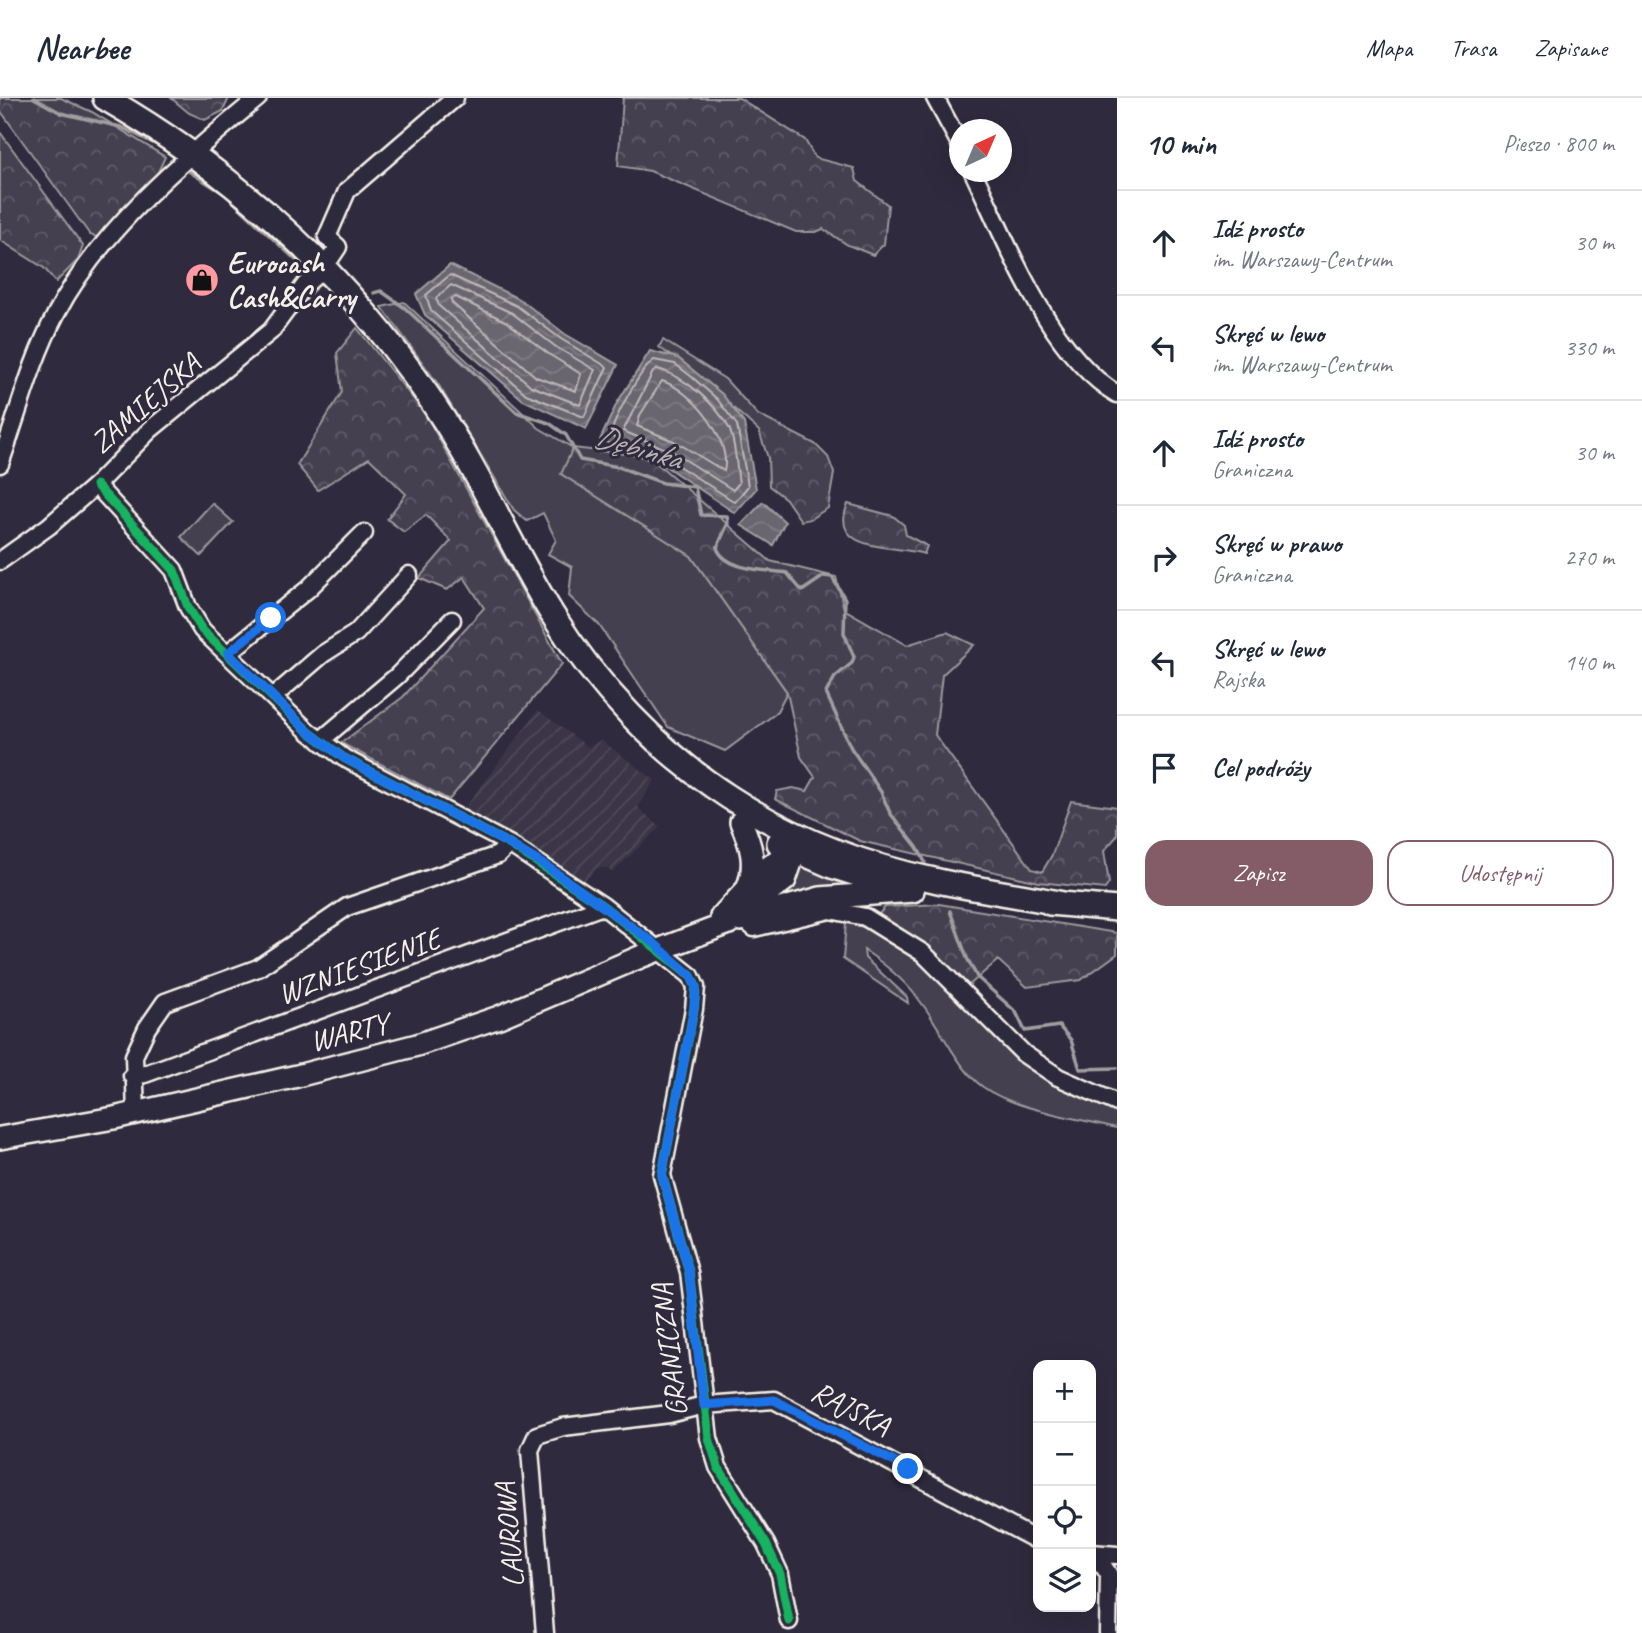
<!DOCTYPE html>
<html lang="pl">
<head>
<meta charset="utf-8">
<style>
	:root { --surface:#fff; --page:#f6f6f7; --text:#1f2937; --muted:#747a83; --line:#e0e1e3; --accent:#845c67 }
	body { margin:0; font-family:Caveat,sans-serif; background:var(--page); color:var(--text) }
	.controls { position:absolute; right:21px; bottom:21px; display:grid; overflow:hidden; border-radius:14px; box-shadow:0 7px 28px #0002 }
	.controls button { width:63px; height:63px; display:grid; place-items:center; padding:0; border:0; border-bottom:2px solid var(--line); background:var(--surface); color:var(--text); font:35px sans-serif }
	.compass { position:absolute; left:949px; top:21px; width:63px; height:63px; border-radius:50%; background:var(--surface); box-shadow:0 7px 28px #0002; rotate:44deg }
	.stop { position:absolute; width:21px; height:21px; margin:-16px; border:5px solid #1a73e8; border-radius:50%; background:#fff }
	.stop.end { background:#1a73e8; border-color:#fff; box-shadow:0 2px 7px #0008 }
	.list { margin:0; padding:0; list-style:none }
	h2 { display:flex; justify-content:space-between; align-items:center; height:91px; margin:0; padding:0 28px; font-size:30px }
	h2 small { font-size:23px; font-weight:400; color:var(--muted) }
	.list li { display:grid; grid-template-columns:46px 1fr auto; gap:21px; align-items:center; box-sizing:border-box; height:105px; padding:0 28px; border-top:2px solid var(--line) }
	.list b { display:block; font-size:26px; white-space:nowrap }
	.list p { margin:0; font-size:23px; white-space:nowrap; color:var(--muted) }
	.list em { font-size:23px; font-style:normal; color:var(--muted) }
	.actions { display:flex; gap:14px; padding:21px 28px }
	.actions a { flex:1; padding:16px 0; border:2px solid var(--accent); border-radius:21px; text-align:center; font-size:24px; color:var(--accent) }
	.actions .main { background:var(--accent); color:#fff }
	.icon { flex:none; width:38px; height:38px; fill:none; stroke:currentColor; stroke-width:2; stroke-linecap:round; stroke-linejoin:round }
	.map { position:relative; flex:none; width:1117px; height:1535px; overflow:hidden }
	header { display:flex; align-items:center; gap:42px; box-sizing:border-box; height:98px; padding:0 35px; background:var(--surface); border-bottom:2px solid var(--line) }
	header strong { font-size:33px }
	nav { display:flex; gap:38px; margin-inline-start:auto; font-size:24px }
	main { display:flex }
	aside { flex:1; background:var(--surface) }
	.map>svg:first-child { display:block }
	.industrial { fill:url(#industrial-furrows) }
	.green { fill:#454050; stroke:#9c989c; stroke-width:2 }
	.forest { fill:url(#forest-crowns); stroke:#9c989c; stroke-width:2 }
	.water { fill:url(#water-waves); stroke:#a19ea0; stroke-width:2 }
	.lines { fill:none; stroke-linecap:round; stroke-linejoin:round }
	.shore { stroke:#bdb9b8; stroke-width:2 }
	.stream { stroke:#a19ea0; stroke-width:3.5 }
	.minor-casing { stroke:#f4f1e8; stroke-width:21 }
	.major-casing { stroke:#f4f1e8; stroke-width:26 }
	.highway-casing { stroke:#f4f1e8; stroke-width:28 }
	.minor { stroke:#2f2a3d; stroke-width:16 }
	.major { stroke:#2f2a3d; stroke-width:21 }
	.highway { stroke:#2f2a3d; stroke-width:23 }
	.bus-1-casing { stroke:#2f2a3d; stroke-width:14 }
	.bus-1 { stroke:#13b361; stroke-width:9 }
	.route { stroke:#1a73e8; stroke-width:9 }
	.labels { text-anchor:middle; dominant-baseline:central; stroke-width:6; stroke-linejoin:round; paint-order:stroke }
	.poi-label { font-size:30px; font-weight:bold; fill:#f4f1e8; stroke:#2f2a3d; text-anchor:start }
	.street-label { font-size:30px; fill:#f4f1e8; stroke:#2f2a3d }
	.water-label { font-size:32px; font-style:italic; fill:#b6b2b2; stroke:#2f2a3d }
</style>
</head>
<body>
<header>
<strong>Nearbee</strong>
<nav><a>Mapa</a><a>Trasa</a><a>Zapisane</a></nav>
</header>
<main>
<div class="map">
<svg width="1117" height="1535" viewBox="0 0 1117 1535">
	<defs>
		<pattern id="industrial-furrows" width="10" height="10" patternUnits="userSpaceOnUse" patternTransform="scale(1.75)"><rect width="10" height="10" fill="#3b3647"/><path d="M-1 1l2-2M0 10L10 0M9 11l2-2" fill="none" stroke="#4e4a59"/></pattern>
		<pattern id="forest-crowns" width="20" height="18" patternUnits="userSpaceOnUse" patternTransform="scale(1.75)"><rect width="20" height="18" fill="#454050"/><path d="M2 6a3 3 0 1 1 6 0M12 15a3 3 0 1 1 6 0" fill="none" stroke="#605c69"/></pattern>
		<pattern id="water-waves" width="16" height="10" patternUnits="userSpaceOnUse" patternTransform="scale(1.75)"><rect width="16" height="10" fill="#6a6670"/><path d="M0 5q4-4 8 0t8 0" fill="none" stroke="#807c84"/></pattern>
	</defs>
	<rect width="100%" height="100%" fill="#2f2a3d"/>
	<filter id="ink" filterUnits="userSpaceOnUse"><feTurbulence type="fractalNoise" baseFrequency=".0143" numOctaves="2"/><feDisplacementMap in="SourceGraphic" scale="14" xChannelSelector="R" yChannelSelector="G"/><feConvolveMatrix kernelMatrix="1 2 1 2 8 2 1 2 1" color-interpolation-filters="sRGB"/></filter>
	<g filter="url(#ink)">
		<path class="industrial" d="M538,612l50,37 13,-7 54,40 -17,27 22,20 -48,46 -5,-5h-9l-15,14 -70,-45 -50,-27z"/>
		<path class="green" d="M404,204l135,126 34,20 -11,26 129,82 96,136 -11,21 -51,38 -57,-24 -69,-102 -30,-29 3,-29 -24,-13 8,-14 -13,-27 -16,8 -13,-11 -76,-126 -56,-77z
			M212,405l21,19 -32,34 -20,-19z
			M798,761l91,31 -120,17z
			M846,824l37,11 36,24 82,83 116,67v21c-39,-10 -102,-18 -134,-41 -24,-17 -42,-58 -60,-82 -15,-21 -38,-41 -59,-55l1,8 42,39 1,6 -65,-44z"/>
		<path class="forest" d="M0,0h61l31,14 73,45 -7,15 -55,62 -6,3 -7,-2 -90,-125z
			M171,0h58l-6,13 -18,9 -16,-7z
			M623,0h116l66,42 10,18 39,10 3,13 31,24 -4,39 -11,11 -25,-10 -25,-16 -7,3h-20l-146,-61 -32,-5z
			M0,34l83,114 -5,14 -22,22 -12,-14 -44,-28z
			M357,230l69,87 136,249 -113,136 -108,-57 62,-46 81,-89 -20,-31 -17,13 -28,-12 32,-37 -25,-26 -22,17 -17,-13 19,-25 -37,-36 -51,32 -21,-25 45,-73 -5,-39z
			M663,242l62,39 33,36 57,29 13,13 6,16 -6,35 -18,11 -9,2 -15,-22 -17,-13 -1,-28 -9,-27 -58,-52 -42,-32z
			M573,350l77,9 120,104 66,16 8,32 63,36 40,-13 27,13 -32,30 -7,60 97,134 10,3 10,-17 19,-54 46,6v29l-13,15 5,32 -4,6 -66,-7 -179,-41 -85,-42 2,-8 16,-3 14,3 8,-14 -14,-20 -14,-65 -96,-136 -130,-82z
			M848,406l45,12 11,9 2,10 21,11 -3,8c-27,-9 -97,-1 -76,-50z
			M939,806l178,29v21l-36,26 -54,7 -29,-27 -31,27 -42,-39 -47,-33 7,-8z"/>
		<path class="water" d="M450,167l71,35 44,34 53,31 -32,64 -63,-29 -98,-85 -9,-21z
			M650,253l28,7 44,36 22,29 12,66 -21,24 -70,-47 -65,-26 17,-37z
			M763,404l22,20 -12,23 -32,-20z"/>
		<g class="lines">
			<path class="shore" d="M450,177l67,31 44,33 46,28 -23,50 -58,-23 -95,-83 -5,-16z
				M451,187l61,28 44,34 39,23 -15,35 -49,-19 -92,-80 -3,-8z
				M456,199l51,25 43,33 31,19 -5,17 -40,-14 -84,-74 -1,-4z
				M654,262l21,4 17,13 25,22 20,26 11,61 -13,16 -66,-42 -58,-24c2,-17 29,-66 43,-76z
				M658,271c26,7 58,35 71,59 7,15 7,38 10,55l-6,7 -60,-38 -50,-21 30,-59z
				M662,283c30,9 70,59 62,90l-48,-29 -39,-16 3,-11z"/>
			<path class="stream" d="M34,0l27,15 60,14 34,17
				M190,74l35,22 86,80
				M318,182l24,25 3,-1
				M374,195l7,-2 24,17 111,104 33,11 17,12 14,25 39,7 44,16 32,4 6,28 26,1 1,7 -11,25c9,23 50,22 70,25l15,18 22,-15 8,1 13,22 -1,34 10,24 -2,6 -17,14 -9,16 25,55 30,44 9,21 27,34 8,15
				M950,813l17,47 10,19 39,35 9,19 34,-5 12,14 9,29 37,-1"/>
			<g class="minor-casing">
				<path id="minor" d="M935,0l25,46
					M973,74c34,70 76,182 144,222
					M330,161l8,-12 -11,-10 20,-46 108,-93
					M0,366c18,-50 31,-103 56,-150 43,-83 130,-157 202,-216
					M96,387l78,85 14,37 14,23 107,102 35,26 165,86 94,62 88,70 5,11 -2,22 -32,166 27,97 20,166 9,29 48,77 14,30 9,47
					M0,463l49,-35 47,-41 55,-56 120,-98 34,-46 11,-10
					M228,555l80,-64 56,-56
					M273,599l50,-43 33,-21 53,-58
					M320,643l77,-65 55,-56
					M744,821l10,9 76,-18 35,7 58,36 101,101 34,23 59,26
					M132,978l13,-2 458,-168
					M136,1016l-2,-58 13,-28 18,-26 93,-34 89,-61 151,-52 11,-11
					M1091,1455l26,2
					M1091,1460l13,9 5,8 -1,58
					M545,1535l-15,-183 7,-15 26,-8 106,-13 35,-9 70,-5 264,141"/>
			</g>
			<g class="major-casing">
				<path id="major" d="M741,724c10,23 16,41 7,65
					M721,819l44,-47 28,-21
					M741,822l79,-22 93,-7
					M0,1040l114,-20 183,-42 120,-31 82,-28 141,-60 89,-34 56,-43 15,-44"/>
			</g>
			<g class="highway-casing">
				<path id="highway" d="M105,0c137,79 254,188 339,322 40,62 69,131 108,194 44,71 107,138 177,183 61,40 133,68 205,83 43,10 86,15 129,24
					M779,745l53,23 59,19
					M1050,805l67,6"/>
			</g>
			<use href="#minor" class="minor"/>
			<use href="#major" class="major"/>
			<use href="#highway" class="highway"/>
			<g class="bus-1-casing">
				<path id="bus-1" d="M96,387l78,85 14,37 14,23 107,102 35,26 165,86 94,62 88,70 5,11 -2,22 -32,166 27,97 20,166 9,29 48,77 14,30 9,47"/>
			</g>
			<use href="#bus-1" class="bus-1"/>
		</g>
	</g>
	<g class="lines" filter="url(#ink)">
		<path class="route" d="M271,520l-43,35 81,79 35,26 165,86 40,24 105,75 37,33 5,11 -2,22 -32,166 27,97 15,133 70,-5 134,69"/>
	</g>
	<defs>
		<g id="shop-disc" transform="scale(1.75)"><circle r="9.5" fill="#ff9aa2" stroke="#2f2a3d"/><path d="M-5-2.5h2.3a2.7 3.5 0 0 1 5.4 0H5L5.5 6h-11ZM-1.5-2.5h3a1.5 2.3 0 0 0-3 0Z" fill="#111"/></g>
	</defs>
	<g fill-rule="evenodd">
		<use href="#shop-disc" x="202" y="182"/>
	</g>
	<g class="labels">
		<g class="poi-label">
			<text x="227" y="165">Eurocash<tspan x="227" dy="34">Cash&amp;Carry</tspan></text>
		</g>
		<g class="street-label">
			<text transform="translate(145 305) rotate(-41)">ZAMIEJSKA</text>
			<text transform="translate(359 868) rotate(-20)">WZNIESIENIE</text>
			<text transform="translate(349 934) rotate(-14)">WARTY</text>
			<text transform="translate(669 1252) rotate(-97)">GRANICZNA</text>
			<text transform="translate(851 1310) rotate(27)">RAJSKA</text>
			<text transform="translate(509 1437) rotate(-95)">LAUROWA</text>
		</g>
		<g class="water-label">
			<text transform="translate(638 349) rotate(16)">Dębinka</text>
		</g>
	</g>
</svg>
<div class="controls">
<button>+</button>
<button>−</button>
<button><svg class="icon" aria-label="locate" viewBox="0 0 24 24"><circle cx="12" cy="12" r="6"/><path d="M12 2v4M12 18v4M2 12h4M18 12h4"/></svg></button>
<button><svg class="icon" aria-label="layers" viewBox="0 0 24 24"><path d="M12 4l9 5-9 5-9-5zM3 14l9 5 9-5"/></svg></button>
</div>
<svg class="compass" viewBox="-18 -18 36 36"><path d="M0-13l5 13h-10z" fill="#e53935"/><path d="M0 13l5-13h-10z" fill="#747a83"/></svg>
<div class="stop" style="left:271px;top:520px"></div>
<div class="stop end" style="left:908px;top:1371px"></div>
</div>
<aside>
<h2>10 min<small>Pieszo · 800 m</small></h2>
<ul class="list">
<li><svg class="icon" aria-label="ahead" viewBox="0 0 24 24"><path d="M12 20V5M6 11l6-6 6 6"/></svg><div><b>Idź prosto</b><p>im. Warszawy-Centrum</p></div><em>30 m</em></li>
<li><svg class="icon" aria-label="left" viewBox="0 0 24 24"><path d="M17 20v-9H6M10 6l-5 5 5 5"/></svg><div><b>Skręć w lewo</b><p>im. Warszawy-Centrum</p></div><em>330 m</em></li>
<li><svg class="icon" aria-label="ahead" viewBox="0 0 24 24"><path d="M12 20V5M6 11l6-6 6 6"/></svg><div><b>Idź prosto</b><p>Graniczna</p></div><em>30 m</em></li>
<li><svg class="icon" aria-label="right" viewBox="0 0 24 24"><path d="M7 20v-9h11M14 6l5 5-5 5"/></svg><div><b>Skręć w prawo</b><p>Graniczna</p></div><em>270 m</em></li>
<li><svg class="icon" aria-label="left" viewBox="0 0 24 24"><path d="M17 20v-9H6M10 6l-5 5 5 5"/></svg><div><b>Skręć w lewo</b><p>Rajska</p></div><em>140 m</em></li>
<li><svg class="icon" aria-label="arrive" viewBox="0 0 24 24"><path d="M6 21V4h12l-3 4 3 4H6"/></svg><div><b>Cel podróży</b></div></li>
</ul>
<div class="actions"><a class="main">Zapisz</a><a>Udostępnij</a></div>
</aside>
</main>
</body>
</html>
